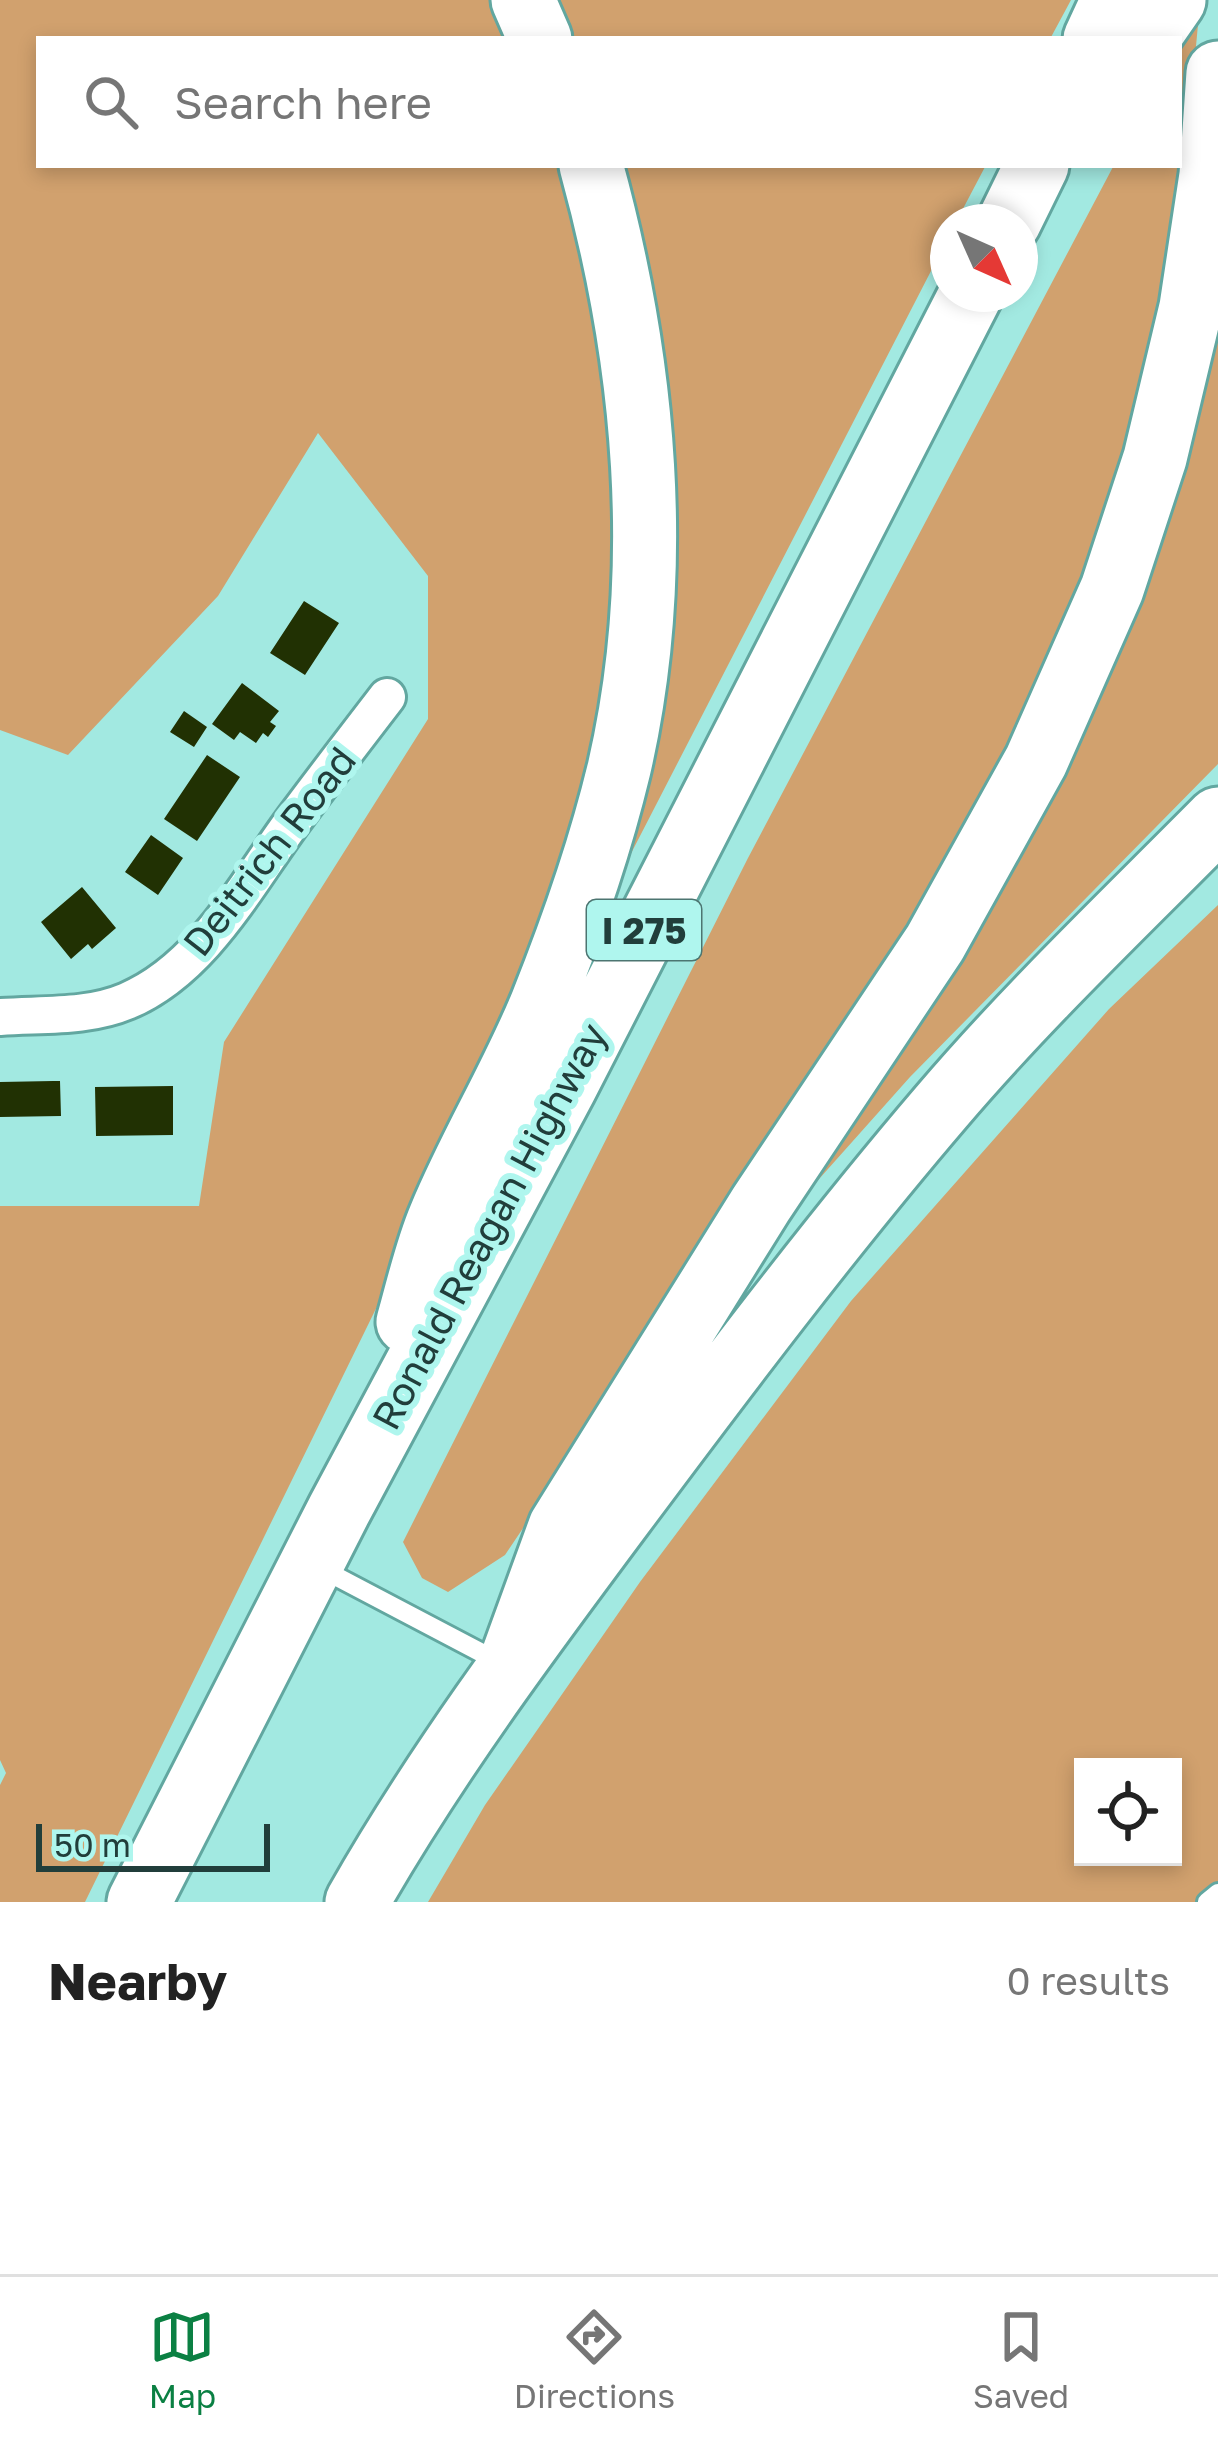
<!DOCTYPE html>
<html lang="en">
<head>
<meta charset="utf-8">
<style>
	:root { --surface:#fff; --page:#f6f6f6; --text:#222; --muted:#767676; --line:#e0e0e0; --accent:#0b8043 }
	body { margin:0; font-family:"Golos Text",sans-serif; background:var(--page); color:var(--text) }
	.controls { position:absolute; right:36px; bottom:36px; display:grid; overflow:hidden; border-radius:0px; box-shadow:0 6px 18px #0003 }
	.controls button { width:108px; height:108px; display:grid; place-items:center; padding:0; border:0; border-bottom:3px solid var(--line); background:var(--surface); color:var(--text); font:60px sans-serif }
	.compass { position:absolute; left:930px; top:204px; width:108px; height:108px; border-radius:50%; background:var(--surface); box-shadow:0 6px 18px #0003; rotate:135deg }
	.scale { position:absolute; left:36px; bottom:30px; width:234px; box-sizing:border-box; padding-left:12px; border:6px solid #213e3b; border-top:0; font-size:33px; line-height:42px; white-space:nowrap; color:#213e3b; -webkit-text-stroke:9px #aff6ee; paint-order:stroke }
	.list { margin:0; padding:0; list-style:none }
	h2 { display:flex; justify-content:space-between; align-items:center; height:156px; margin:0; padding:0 48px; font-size:51px }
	h2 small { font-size:39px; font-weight:400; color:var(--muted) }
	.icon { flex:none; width:66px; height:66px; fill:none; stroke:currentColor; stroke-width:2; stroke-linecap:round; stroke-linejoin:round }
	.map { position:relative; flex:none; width:1218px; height:1902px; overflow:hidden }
	.search { position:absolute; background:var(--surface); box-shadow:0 6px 18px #0003; left:36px; right:36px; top:36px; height:132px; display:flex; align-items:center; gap:30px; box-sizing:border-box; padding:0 42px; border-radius:0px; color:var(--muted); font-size:45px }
	.sheet { height:372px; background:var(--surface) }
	nav { display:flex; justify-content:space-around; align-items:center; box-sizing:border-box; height:168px; border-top:3px solid var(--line); background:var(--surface); font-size:33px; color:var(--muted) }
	nav a { display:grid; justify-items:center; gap:6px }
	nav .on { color:var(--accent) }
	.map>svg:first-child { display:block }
	.green { fill:#d1a16e; fill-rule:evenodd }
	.building { fill:#213103 }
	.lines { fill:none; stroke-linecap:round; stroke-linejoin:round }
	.service-casing { stroke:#62a7a0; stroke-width:24 }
	.minor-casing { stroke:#62a7a0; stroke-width:42 }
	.motorway-casing { stroke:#62a7a0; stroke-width:69 }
	.service { stroke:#fff; stroke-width:18 }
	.minor { stroke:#fff; stroke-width:36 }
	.motorway { stroke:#fff; stroke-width:63 }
	.labels { text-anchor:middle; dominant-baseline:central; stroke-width:12; stroke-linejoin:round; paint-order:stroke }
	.shield { fill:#aff6ee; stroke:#4c7571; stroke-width:3 }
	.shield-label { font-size:36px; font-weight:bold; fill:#213e3b }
	.street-label { font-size:39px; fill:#213e3b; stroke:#aff6ee }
</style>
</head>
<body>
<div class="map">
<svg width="1218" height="1902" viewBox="0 0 1218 1902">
	<rect width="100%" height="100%" fill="#a2e9e1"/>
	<path class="green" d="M0,0h497l22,39h-480v126h528l31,111 27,291 -25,198 -132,356 -383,781h-85v-117l6,-12 -6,-13v-554h199l25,-164 204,-323v-143l-110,-143 -100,163 -150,159 -68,-25z
		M544,0h527l-21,39h-489z
		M1200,3l-32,345 -112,330 -159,294 -392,583 -57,37 -26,-14 -19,-36 345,-684 366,-693h65v-122z
		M613,165h373l-30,57h-8v16l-342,664 49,-185z
		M1218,286v478l-308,313 -99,111 268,-440 105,-286z
		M1218,905v997h-790l57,-97 155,-223 211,-281 258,-292zM1083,1767h90v90h-90z"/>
	<path class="building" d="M304,601l35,22 -34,52 -35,-22z
		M242,683l37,28 -9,11 6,4 -8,11 -5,-4 -7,10 -16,-11 -6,8 -22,-16z
		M184,711l23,16 -13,20 -24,-15z
		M207,755l33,22 -43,64 -33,-22z
		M151,835l32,23 -25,37 -33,-23z
		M82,887l34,41 -24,21 -4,-5 -17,15 -30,-37z
		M53,1081h7l1,35 -61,1v-35z
		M173,1086v49l-77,1 -1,-49z"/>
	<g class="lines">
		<g class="service-casing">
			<path id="service" d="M322,1569l177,93
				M1207,1902l11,-9"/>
		</g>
		<g class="minor-casing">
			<path id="minor" d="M0,1017c42,-3 87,1 127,-16 78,-33 122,-122 171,-187 29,-39 59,-78 89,-117"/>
		</g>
		<g class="motorway-casing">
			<path id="motorway" d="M523,0l17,39
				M1095,39l18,-39
				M1147,39l27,-39
				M1009,222l28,-57
				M408,1322c10,-35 18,-72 32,-105 30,-73 72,-140 102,-214 30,-75 58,-155 77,-234 46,-199 26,-409 -28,-604
				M509,1667l51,-140 201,-323 174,-261 101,-182 76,-172 43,-131 36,-151 20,-132 7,-102
				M139,1902l200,-392 226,-423 406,-793
				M357,1902c78,-137 172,-263 266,-389 103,-138 207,-276 319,-407 86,-101 183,-193 276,-287"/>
		</g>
		<use href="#service" class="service"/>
		<use href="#minor" class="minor"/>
		<use href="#motorway" class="motorway"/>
	</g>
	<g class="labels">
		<rect class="shield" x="587" y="900" width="114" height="60" rx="9"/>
		<g class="shield-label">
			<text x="644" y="930">I 275</text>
		</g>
		<g class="street-label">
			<text transform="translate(269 851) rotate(-52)">Deitrich Road</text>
			<text transform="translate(489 1226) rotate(-62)">Ronald Reagan Highway</text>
		</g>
	</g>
</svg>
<div class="controls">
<button><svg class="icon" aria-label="locate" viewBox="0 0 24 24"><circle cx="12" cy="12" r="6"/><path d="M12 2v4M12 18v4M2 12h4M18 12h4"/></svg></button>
</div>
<svg class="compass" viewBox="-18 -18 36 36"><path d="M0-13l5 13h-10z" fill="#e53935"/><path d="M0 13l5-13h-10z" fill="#767676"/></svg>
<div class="scale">50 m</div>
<div class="search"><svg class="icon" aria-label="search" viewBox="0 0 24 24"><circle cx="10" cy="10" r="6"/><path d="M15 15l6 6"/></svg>Search here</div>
</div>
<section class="sheet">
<h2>Nearby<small>0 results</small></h2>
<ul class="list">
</ul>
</section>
<nav>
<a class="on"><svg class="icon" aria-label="map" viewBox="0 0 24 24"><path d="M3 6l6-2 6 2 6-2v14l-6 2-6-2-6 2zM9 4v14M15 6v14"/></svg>Map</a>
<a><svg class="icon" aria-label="directions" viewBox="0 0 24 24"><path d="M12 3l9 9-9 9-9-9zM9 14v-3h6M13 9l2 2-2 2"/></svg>Directions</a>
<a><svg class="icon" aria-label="saved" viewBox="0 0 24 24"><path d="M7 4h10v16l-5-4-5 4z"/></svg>Saved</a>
</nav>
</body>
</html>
